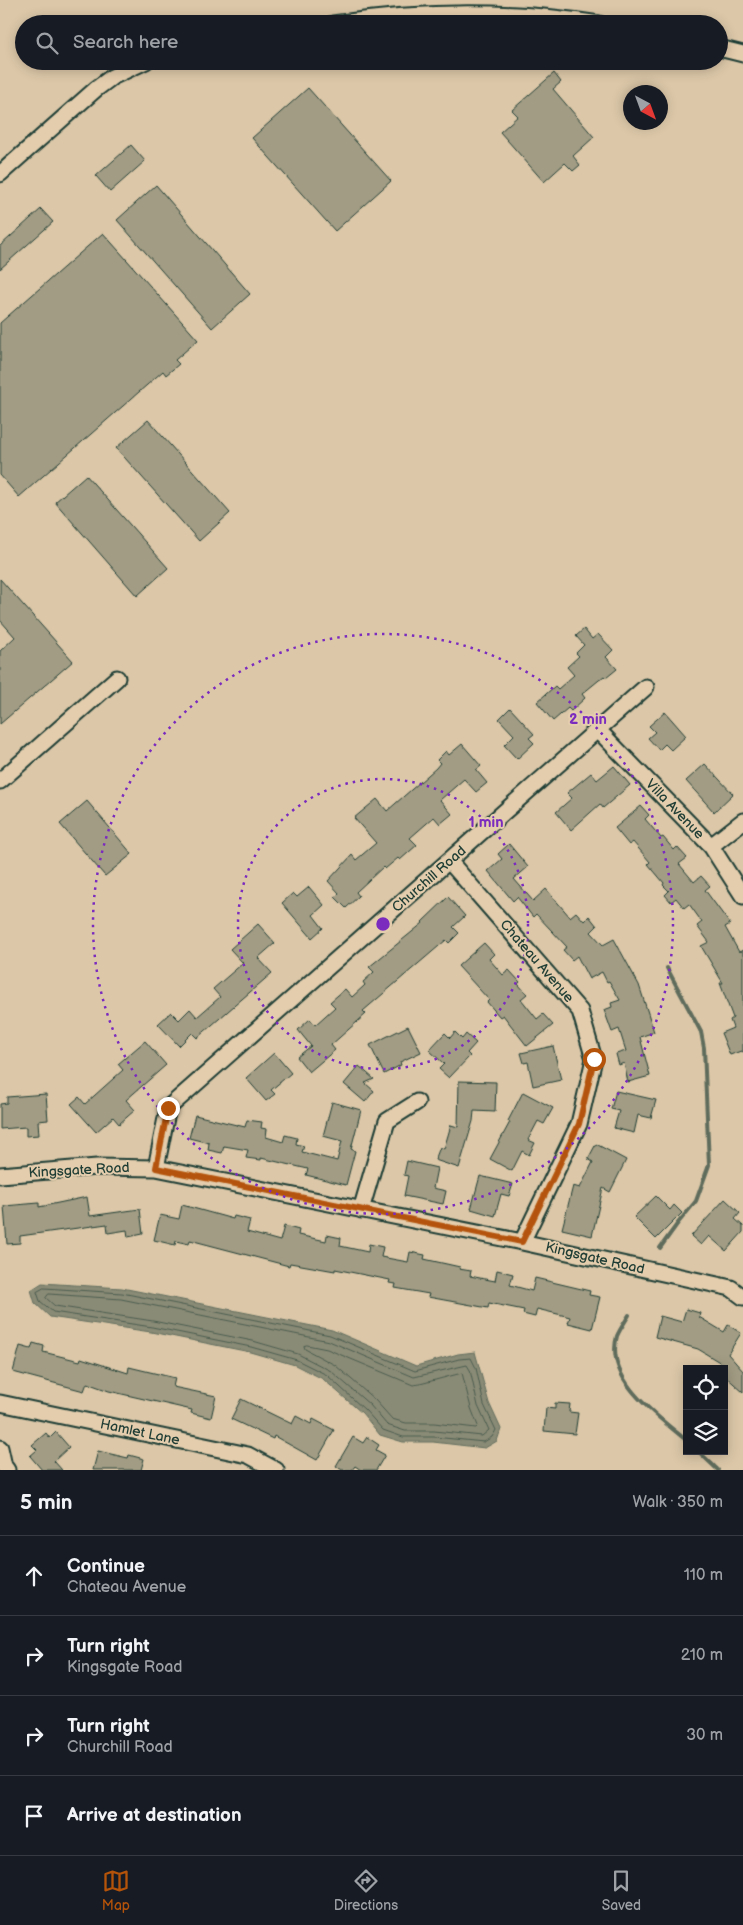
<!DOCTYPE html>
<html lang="en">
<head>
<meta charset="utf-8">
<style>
	:root { --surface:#171b24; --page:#242831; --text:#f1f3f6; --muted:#9ea1a6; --line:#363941; --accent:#b45309 }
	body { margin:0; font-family:"Balsamiq Sans",sans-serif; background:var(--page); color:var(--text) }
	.controls { position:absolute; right:15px; bottom:15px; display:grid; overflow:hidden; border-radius:0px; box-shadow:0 2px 12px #0003 }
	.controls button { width:45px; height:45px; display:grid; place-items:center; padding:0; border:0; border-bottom:1px solid var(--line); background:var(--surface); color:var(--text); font:25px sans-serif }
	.compass { position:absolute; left:623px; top:85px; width:45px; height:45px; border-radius:50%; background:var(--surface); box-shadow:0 2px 12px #0003; rotate:139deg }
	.stop { position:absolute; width:15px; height:15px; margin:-11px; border:4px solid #b45309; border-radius:50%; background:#fff }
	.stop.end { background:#b45309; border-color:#fff; box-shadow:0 1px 5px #0008 }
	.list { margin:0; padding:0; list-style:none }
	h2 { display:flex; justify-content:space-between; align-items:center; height:65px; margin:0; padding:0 20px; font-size:21px }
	h2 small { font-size:16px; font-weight:400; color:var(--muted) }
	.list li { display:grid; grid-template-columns:32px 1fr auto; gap:15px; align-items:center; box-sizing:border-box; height:80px; padding:0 20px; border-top:1px solid var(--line) }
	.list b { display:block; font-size:19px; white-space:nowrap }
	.list p { margin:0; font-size:16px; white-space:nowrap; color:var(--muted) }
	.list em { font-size:16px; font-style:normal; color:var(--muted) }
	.icon { flex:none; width:28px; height:28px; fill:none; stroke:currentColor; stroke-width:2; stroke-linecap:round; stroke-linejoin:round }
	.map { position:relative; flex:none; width:743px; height:1470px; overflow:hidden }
	.search { position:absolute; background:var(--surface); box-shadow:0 2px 12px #0003; left:15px; right:15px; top:15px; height:55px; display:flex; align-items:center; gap:12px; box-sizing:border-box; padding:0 18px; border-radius:28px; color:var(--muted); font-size:19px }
	.sheet { height:385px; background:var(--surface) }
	nav { display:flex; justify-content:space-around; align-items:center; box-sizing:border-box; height:70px; border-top:1px solid var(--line); background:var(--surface); font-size:14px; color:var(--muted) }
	nav a { display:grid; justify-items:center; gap:2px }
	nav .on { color:var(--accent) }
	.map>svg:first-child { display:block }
	.water { fill:#8a8b76; stroke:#5f6c5c }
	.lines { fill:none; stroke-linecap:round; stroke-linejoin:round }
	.shore { stroke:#4a5c4e; stroke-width:1 }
	.stream { stroke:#5f6c5c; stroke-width:4 }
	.building { fill:#a29c84; stroke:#1f3d34 }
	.minor-casing { stroke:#1f3d34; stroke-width:19 }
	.minor { stroke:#e4cdad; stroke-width:15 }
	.route { stroke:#b45309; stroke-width:6 }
	.ring { fill:none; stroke:#7b2cbf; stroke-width:2.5; stroke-dasharray:2.5 5 }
	.labels { text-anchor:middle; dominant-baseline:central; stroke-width:4; stroke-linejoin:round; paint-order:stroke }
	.street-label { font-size:14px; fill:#1f3d34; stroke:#e4cdad }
	.centre { fill:#7b2cbf; stroke:#e4cdad; stroke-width:2.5 }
	.ring-label { font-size:15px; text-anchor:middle; font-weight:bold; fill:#7b2cbf; stroke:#e4cdad; stroke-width:4; stroke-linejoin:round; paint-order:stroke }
</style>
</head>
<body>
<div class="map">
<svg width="743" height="1470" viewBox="0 0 743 1470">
	<rect width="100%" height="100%" fill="#dcc7a8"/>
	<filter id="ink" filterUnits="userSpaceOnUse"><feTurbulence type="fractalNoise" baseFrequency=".02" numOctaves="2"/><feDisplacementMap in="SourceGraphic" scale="10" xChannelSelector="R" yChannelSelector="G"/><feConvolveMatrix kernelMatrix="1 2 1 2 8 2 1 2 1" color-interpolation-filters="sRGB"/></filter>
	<g filter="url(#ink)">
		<path class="water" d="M42,1283l80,5 210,42 84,36 42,-12 17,-2 14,51 12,26 -4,12 -12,7 -52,-6h-30l-23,-7 -18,-22 -39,-34 -28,-14 -45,-13 -99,-20 -101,-15 -15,-14 -4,-13z"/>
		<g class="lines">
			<path class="shore" d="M44,1288l78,5 208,42 85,36 44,-12 12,-1 5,10 8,37 12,25 -4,7 -8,5 -50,-5h-31l-20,-7 -18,-20 -38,-35 -30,-15 -46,-13 -99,-20 -99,-15 -13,-11 -3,-9z
				M49,1294l72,5 208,42 85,36 53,-12 3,5 8,36 11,24 -7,6 -48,-5h-29l-18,-6 -17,-20 -39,-34 -33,-17 -45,-13 -100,-20 -98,-15 -9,-8z
				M307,1345l20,4 86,36 7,-1 42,-11 9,35 7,18 -2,2 -42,-5h-28l-14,-4 -17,-19 -40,-35 -30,-16 -1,-3z"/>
			<path class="stream" d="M660,1248l18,-25 18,-22 13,-36 -5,-117 -3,-16 -34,-64
				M629,1315c-4,7 -9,14 -12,21 -13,44 42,81 70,105
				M698,1451l20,19"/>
		</g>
		<path class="building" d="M554,73l7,9 -8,7 41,48 -21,19 7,9 -7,6 -8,-8 -21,19 -44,-50 18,-16 -6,-6z
			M308,88l83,93 -56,50 -83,-93z
			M131,145l14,16 -35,31 -14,-16z
			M156,185l94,109 -38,34 -95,-108z
			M41,209l12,13 -53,47v-23z
			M103,233l95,107 -23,20 4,4 -13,11 -3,-4 -144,126 -19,-22v-152z
			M148,420l82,93 -31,28 -83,-93z
			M86,475l82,93 -31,28 -82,-94z
			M0,579l73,82 -73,63v-73l15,-14 -15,-17z
			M584,629l8,10 6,-5 15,16 -7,7 11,12 -11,9 -2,-2 -22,18 3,4 -14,13 -3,-3 -15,13 -16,-19 18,-16 3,3 16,-14 -7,-8 12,-11 -3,-3 8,-8 -8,-9z
			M510,708l24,26 -5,4 5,5 -17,16 -13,-14 10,-10 -15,-16z
			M665,712l21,24 -15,14 -6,-6 -6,6 -11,-12 7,-6 -6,-6z
			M462,744l19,22 -5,4 11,13 -11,9 -12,-13 -24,21 12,14 -12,10 -6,-7 -24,21 7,7 -17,15 -2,-2 -13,11 -2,-2 -27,25 3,4 -13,12 -11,-11 4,-4 -11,-12 24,-26 4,5 20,-17 -22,-25 23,-19 10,12 49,-43 4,-5 -3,-3 9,-9 3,4z
			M705,764l28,30 -19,18 -28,-31z
			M614,766l16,19 -27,23 -3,-4 -29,26 -15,-18 16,-14 -5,-5 24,-20 6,7z
			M87,801l45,53 -27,22 -45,-52z
			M641,806l8,9 -4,4 16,19 2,-1 11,13 3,-3 10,11 -8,6 15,18 7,-6 9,10 -5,4 25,34 -5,3 14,25 4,-2v102l-2,-1 -11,4 -9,-22 12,-5 -3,-8 3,-2 -13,-35h3l-22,-37 8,-4 -12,-16 5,-4 -13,-18 -5,4 -8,-10 -5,4 -6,-7 4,-4 -6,-6 1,-2 -16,-19 2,-2 -17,-20 -4,3 -14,-17z
			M509,844l19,23 -14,12 19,22 13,-12 24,28 6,-5 8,9 5,-5 8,10 -6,6 12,13 11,-6 25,46 15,47 -14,5 10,39 -22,6 -4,-19 -5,2 -3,-11 10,-3 -7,-22 -7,3 -8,-22 8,-3 -1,-4 9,-3 -11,-19 -2,1 -5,-10 -13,7 -12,-23 -5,4 -9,-10 4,-3 -31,-33 -3,3 -16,-20 -4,4 -25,-30 14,-12 -4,-5z
			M309,887l15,18 -11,10 10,13 -11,10 -30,-35 11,-10 4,4z
			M448,897l17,19 -12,11 6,6 -10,10 -3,-3 -83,71 3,3 -35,31 4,5 -26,22 -12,-15 14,-11 -13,-16 12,-11 5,6 20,-18 -5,-5 15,-13 7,8 13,-12 -2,-3 11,-10 -5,-5 54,-44 -1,-1z
			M258,924l17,19 -17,15 14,15 -75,65 -5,-5 -13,13 -21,-22 13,-12 8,8 11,-11 7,8 23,-20 -7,-8 30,-26 -13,-14z
			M484,943l10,11 -5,5 14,16 6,-5 11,12 -2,2 9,10 -6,5 16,20 6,-5 10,11 -26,21 -24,-31 -3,2 -13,-15 2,-2 -31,-34z
			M408,1026l13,26 -21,10 1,3 -17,9 -14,-29z
			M455,1032l7,7 4,-5 10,9 -9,10 3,3 -21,22 -10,-9 5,-5 -15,-14 16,-17 5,5z
			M145,1041l21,24 -40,35 9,10 -16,14 -6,-7 -17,15 -25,-28 8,-7 6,7 38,-34 -5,-6z
			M553,1046l8,34 -28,6 -5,-24 -4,1 -3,-10z
			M274,1053l17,20 -20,17 4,4 -9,7 -20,-23z
			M359,1066l15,13 -9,4 9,8 -9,11 -21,-18z
			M459,1081l37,1 -1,30 -21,-1 -1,10 -14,47 -24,-8 5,-13 4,2 7,-24 7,2z
			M616,1091l40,9 -5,18 -13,-3 -4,18 -20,-5 5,-17 -8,-2z
			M523,1092l30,16 -9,16 -6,-3 -10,19 7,3 -6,12 -7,-4 -10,20 -22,-12 20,-37 -2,-1z
			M46,1094l2,26 -10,1 1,14 -13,1v-9l-26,2v-25l7,-1v-6z
			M332,1102l29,8 -10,39 4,2 -9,34 -40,-10 2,-6 -47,-11v2l-15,-2 2,-8 -24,-4 -2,7 -14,-3 1,-7 -20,-5 6,-23 50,12 2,-7 15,2 -1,6 6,1 -1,8 17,5 2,-7 12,3 -1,6 8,2 -2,6 35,9 5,-20 -19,-5z
			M596,1144l30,16 -16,32 -7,-4 -11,48 -30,-7 11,-43 7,2 13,-26 -5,-3z
			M407,1161l30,7 -4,20 13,3 -3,13 -39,-8 4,-20 -4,-1z
			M480,1176l33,8 -4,12 -8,-2 -6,22 -24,-7z
			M656,1196l14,14 4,-5 8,8 -26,26 -22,-22z
			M87,1197l3,19 50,-7 3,25 -15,3 -1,-7 -19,3 -1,-9 -87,12v7l-13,1 -3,-38 35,-3v4z
			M725,1199l15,14 -5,6 8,7v6l-17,19 -17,-15 -8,9 -10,-9z
			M182,1205l51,14 1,-3 16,4 -3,12 33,9 4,-15 15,4 -1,5 28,6 1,-6 14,3 -1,8 28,6 1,-8 14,3 -2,10 27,5 2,-10 15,3 -1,4 36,8 -1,2 12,2 -1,5 25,5 2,-11 16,4 -3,11 22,6 3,-13 55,13 -1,4 11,2 -8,32 -24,-6 2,-6 -33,-8 -2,8 -12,-3 1,-4 -35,-7 -1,5 -60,-11 1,-3 -34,-6 1,-4 -7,-1 1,-3 -55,-11v2l-45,-8 -1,3 -99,-26 -1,4 -13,-3 -1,4 -21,-5 6,-25 19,4z
			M686,1309l14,4 -1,4 25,15 4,-7 13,8 -13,21 15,17v21l-19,-17v-7l2,-2 -28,-17 -43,-12 5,-21 22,6z
			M33,1343l11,3 -1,6 37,9 1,-3 47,15 1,-6 46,11 -2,9 43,9 -5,22 -20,-5 1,-3 -83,-19 -22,-8 -3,8 -71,-19 7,-26 11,3z
			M241,1399l51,25 4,-8 15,8 2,-5 21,11 -17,30 -43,-24 -1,3 -42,-20z
			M555,1403l15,1 -1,8 9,1 -3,21 -31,-3 2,-23 9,1z
			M56,1432l13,15 -15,14 8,9h-20l-12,-14 7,-6 -5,-5 14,-12 4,5z
			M353,1437l10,6 4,-6 12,8 -3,5 9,5 -9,15h-15l-6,-4 -3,4h-10l-6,-4z
			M98,1451l30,7 1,-3 15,4 -3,11h-48z"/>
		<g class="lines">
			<g class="minor-casing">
				<path id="minor" d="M333,24c87,-13 179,-14 266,0
					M719,48l24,6
					M0,174l96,-85 16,-12 34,-16
					M598,730l113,116 32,50
					M0,781l117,-103
					M711,846l32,-25
					M449,861l131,150 14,48 -15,65 -57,118
					M156,1168l12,-60 478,-421
					M0,1175l97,-8 59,1 366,74 209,46 12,9
					M361,1210l26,-89 30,-19
					M0,1403l248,52 28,15
					M0,1448l4,18 3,4"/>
			</g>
			<use href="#minor" class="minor"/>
		</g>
	</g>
	<g class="lines" filter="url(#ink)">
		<path class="route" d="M168,1108l-12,60 366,74 57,-118 15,-65"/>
	</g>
	<g class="ring">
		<circle cx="383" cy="924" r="145"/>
		<circle cx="383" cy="924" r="290"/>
	</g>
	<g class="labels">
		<g class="street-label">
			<text transform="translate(675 809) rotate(46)">Villa Avenue</text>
			<text transform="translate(429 879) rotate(-41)">Churchill Road</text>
			<text transform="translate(537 961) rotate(49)">Chateau Avenue</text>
			<text transform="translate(79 1170) rotate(-3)">Kingsgate Road</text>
			<text transform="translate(595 1258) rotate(13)">Kingsgate Road</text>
			<text transform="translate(140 1432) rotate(12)">Hamlet Lane</text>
		</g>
	</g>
	<circle cx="383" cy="924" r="8" class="centre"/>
	<g class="ring-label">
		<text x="588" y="724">2 min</text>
		<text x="486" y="827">1 min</text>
	</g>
</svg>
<div class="controls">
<button><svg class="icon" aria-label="locate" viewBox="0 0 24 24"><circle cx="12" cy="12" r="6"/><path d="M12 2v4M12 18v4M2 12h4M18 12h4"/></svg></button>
<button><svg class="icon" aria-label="layers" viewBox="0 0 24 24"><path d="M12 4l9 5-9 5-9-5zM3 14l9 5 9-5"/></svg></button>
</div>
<svg class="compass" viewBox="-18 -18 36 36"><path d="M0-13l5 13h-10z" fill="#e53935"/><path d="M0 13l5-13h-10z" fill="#9ea1a6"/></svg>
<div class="stop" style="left:594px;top:1059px"></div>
<div class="stop end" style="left:168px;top:1108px"></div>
<div class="search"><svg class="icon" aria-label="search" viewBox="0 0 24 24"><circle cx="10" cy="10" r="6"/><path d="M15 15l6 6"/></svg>Search here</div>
</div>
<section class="sheet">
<h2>5 min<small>Walk · 350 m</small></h2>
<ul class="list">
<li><svg class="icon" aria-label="ahead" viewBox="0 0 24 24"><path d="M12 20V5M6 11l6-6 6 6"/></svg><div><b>Continue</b><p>Chateau Avenue</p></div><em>110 m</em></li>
<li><svg class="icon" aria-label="right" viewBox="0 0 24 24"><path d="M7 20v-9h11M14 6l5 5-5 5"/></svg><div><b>Turn right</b><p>Kingsgate Road</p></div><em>210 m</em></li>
<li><svg class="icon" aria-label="right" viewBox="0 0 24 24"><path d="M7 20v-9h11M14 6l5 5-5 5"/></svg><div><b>Turn right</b><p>Churchill Road</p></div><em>30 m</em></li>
<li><svg class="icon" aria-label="arrive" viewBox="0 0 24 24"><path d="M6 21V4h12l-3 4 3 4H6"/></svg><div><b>Arrive at destination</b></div></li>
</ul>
</section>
<nav>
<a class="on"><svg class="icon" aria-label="map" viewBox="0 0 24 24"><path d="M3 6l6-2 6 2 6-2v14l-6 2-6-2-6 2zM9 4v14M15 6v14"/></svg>Map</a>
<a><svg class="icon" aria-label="directions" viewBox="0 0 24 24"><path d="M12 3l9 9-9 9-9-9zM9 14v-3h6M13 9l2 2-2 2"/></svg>Directions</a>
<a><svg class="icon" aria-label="saved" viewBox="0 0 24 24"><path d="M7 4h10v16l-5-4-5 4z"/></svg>Saved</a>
</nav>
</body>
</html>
